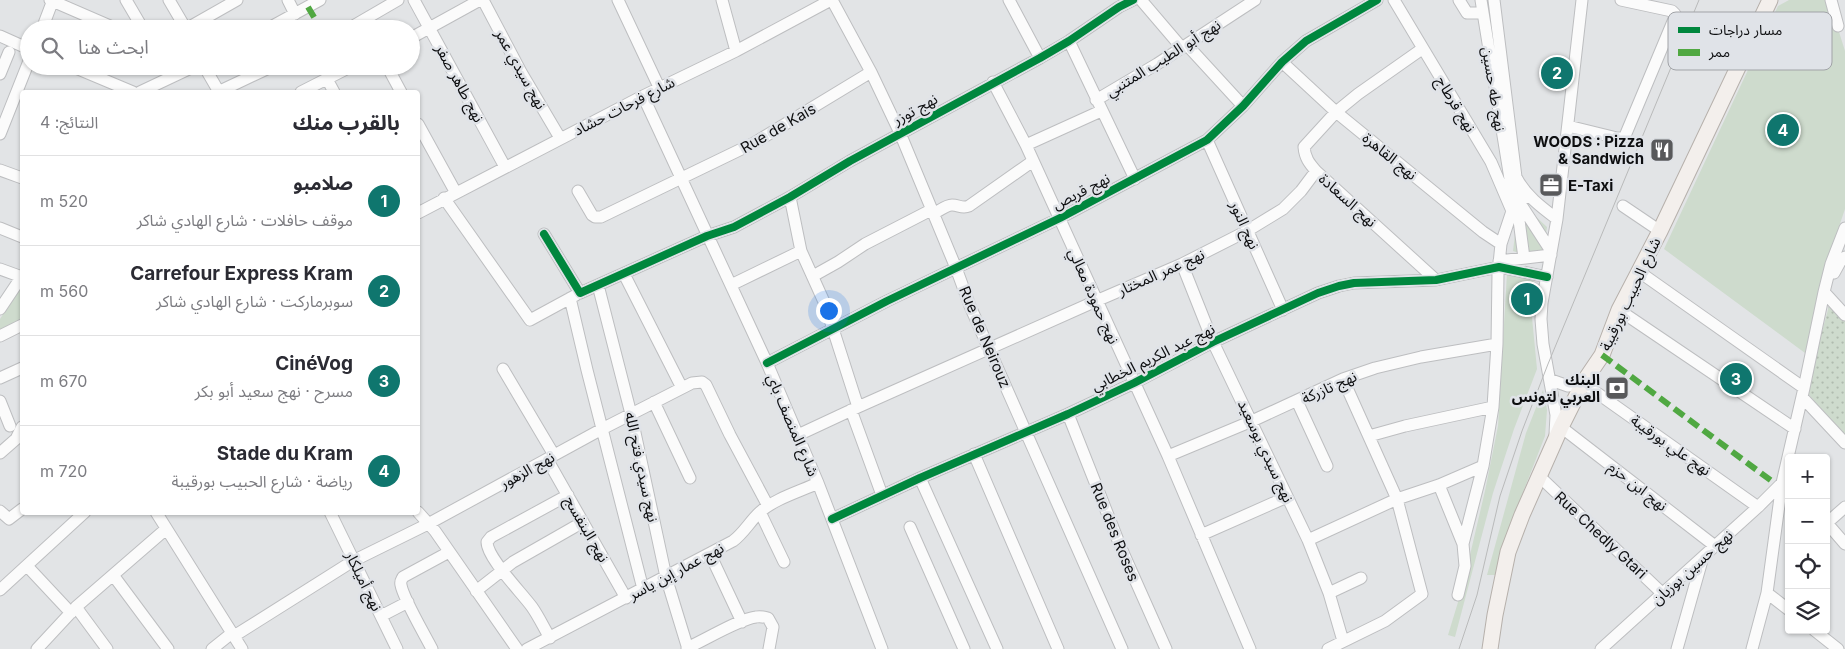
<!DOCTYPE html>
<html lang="ar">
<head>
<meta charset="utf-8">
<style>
	:root { --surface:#fff; --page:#f2f2f3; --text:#2b2b33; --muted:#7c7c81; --line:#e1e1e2; --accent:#0f766e }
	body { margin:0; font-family:Inter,"Noto Sans Arabic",sans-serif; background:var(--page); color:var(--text); direction:rtl }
	.controls { position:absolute; right:15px; bottom:15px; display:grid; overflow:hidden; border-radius:5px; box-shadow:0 1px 4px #0004 }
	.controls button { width:45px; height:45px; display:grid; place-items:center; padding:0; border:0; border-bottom:1px solid var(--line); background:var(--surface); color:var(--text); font:25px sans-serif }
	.you { position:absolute; left:828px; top:310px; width:18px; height:18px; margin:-12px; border:4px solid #fff; border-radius:50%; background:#1a73e8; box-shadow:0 0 0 8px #1a73e833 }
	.badge { display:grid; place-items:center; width:32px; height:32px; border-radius:50%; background:var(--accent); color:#fff; font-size:16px; font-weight:700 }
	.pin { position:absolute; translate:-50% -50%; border:2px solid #fff; box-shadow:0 1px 5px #0006 }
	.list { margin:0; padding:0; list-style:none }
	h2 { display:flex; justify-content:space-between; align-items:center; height:65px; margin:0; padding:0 20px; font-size:21px }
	h2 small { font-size:16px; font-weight:400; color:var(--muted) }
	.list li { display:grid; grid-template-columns:32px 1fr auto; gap:15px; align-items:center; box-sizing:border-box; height:90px; padding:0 20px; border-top:1px solid var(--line) }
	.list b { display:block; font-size:19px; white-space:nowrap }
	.list p { margin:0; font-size:16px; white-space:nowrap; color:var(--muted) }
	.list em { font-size:16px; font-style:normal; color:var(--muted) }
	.icon { flex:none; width:28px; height:28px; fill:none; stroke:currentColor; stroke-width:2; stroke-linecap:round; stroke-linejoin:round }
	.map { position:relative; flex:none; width:1845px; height:649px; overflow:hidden; direction:ltr }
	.search { position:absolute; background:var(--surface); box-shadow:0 1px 4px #0004; left:20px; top:20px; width:400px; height:55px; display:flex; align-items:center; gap:12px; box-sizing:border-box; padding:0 18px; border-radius:28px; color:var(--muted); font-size:19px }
	.panel { position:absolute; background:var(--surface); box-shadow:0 1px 4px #0004; left:20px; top:90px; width:400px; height:425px; border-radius:5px; direction:rtl }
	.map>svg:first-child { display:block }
	.green { fill:#cedbcd }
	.park { fill:url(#park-dots) }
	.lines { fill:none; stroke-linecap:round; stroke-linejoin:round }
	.minor-casing { stroke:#bdbec0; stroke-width:13 }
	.major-casing { stroke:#b6b0ab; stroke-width:17 }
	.minor { stroke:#fbfbfb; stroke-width:11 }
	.major { stroke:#f3efec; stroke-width:15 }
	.tram { stroke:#b9baba; stroke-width:1 }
	.quiet { stroke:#50a842; stroke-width:6; stroke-dasharray:12 6; stroke-linecap:butt }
	.cycleway-casing { stroke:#e0e3e8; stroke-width:11 }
	.cycleway { stroke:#00873e; stroke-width:8 }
	.labels { text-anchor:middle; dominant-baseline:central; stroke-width:5; stroke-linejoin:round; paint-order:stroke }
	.street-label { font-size:15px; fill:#0d0e10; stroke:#e0e3e8 }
	.poi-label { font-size:15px; font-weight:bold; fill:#0d0e10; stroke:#e0e3e8; text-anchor:end }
	.key { fill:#e0e3e8; stroke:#a1a3a7; stroke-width:1 }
	.key-label { font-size:14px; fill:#0d0e10 }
</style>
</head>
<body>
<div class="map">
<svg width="1845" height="649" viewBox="0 0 1845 649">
	<defs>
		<pattern id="park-dots" width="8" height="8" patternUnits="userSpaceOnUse" patternTransform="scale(1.25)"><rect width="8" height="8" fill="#cedbcd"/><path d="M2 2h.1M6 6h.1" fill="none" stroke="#b0bbaf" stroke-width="1.8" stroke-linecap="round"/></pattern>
	</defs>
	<rect width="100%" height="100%" fill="#e2e4e6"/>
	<path class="green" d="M1789,0h40l16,51v158l-19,56 -21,88 -141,-104 114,-243z
		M1533,214l14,13 -5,34 -29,-10 3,-25z
		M1507,273l24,5 6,9 -6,20 6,62 -23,60 -21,64 -38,144 -7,-2 14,-46 23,-98 13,-65z
		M19,289l3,6v25l-22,10v-11z
		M1543,390l4,20 -2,26 -43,110 -7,29h-8l39,-142z"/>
	<path class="park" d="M1830,302l15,18v119l-39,-48z"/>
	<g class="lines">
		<g class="minor-casing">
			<path id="minor" d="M50,0l67,29
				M126,0l17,29
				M169,0l17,29
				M288,0l7,14
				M414,0l91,167
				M483,0l38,72 39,66
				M618,0l41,87
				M722,0l14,51
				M832,0l39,72 29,61 56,135 14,38 152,343
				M1009,0l31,58
				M1141,0l41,48
				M1394,0l97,162 21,49
				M1459,0l8,13h15
				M1481,0l31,191 39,60
				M1494,0l22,177c9,18 25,30 41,42
				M1831,0l7,26
				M42,29l11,-29
				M170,29l13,-5
				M186,29l51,-29
				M267,29l53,-29
				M348,29l50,-29
				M0,36l29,13
				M411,38l69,-38
				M1069,41l66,138
				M1187,45l56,61
				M1422,49l-64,45 -22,18 -32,35c1,11 5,16 12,24l120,109
				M1282,62l54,50 147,120 18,12
				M71,66l62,26
				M204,66l15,26
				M387,66l14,26
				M0,74l9,-22
				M327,79l7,13
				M993,82l33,63 142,311 82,193
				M140,92l55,-26
				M218,92l55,-26
				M301,92l51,-26
				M643,96l124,267 51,120 64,166
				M1096,100l61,-36 98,-64
				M418,124l38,69
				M1568,126l49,12h5l3,-2 49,-117 1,-5 -3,-3 -51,-11
				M0,134l29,-73
				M1207,140l76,170
				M1026,145l75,-34
				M0,170l22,8
				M578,191l14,24 3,2h6l153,-74 117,-71
				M790,197l11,54 24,53 33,103
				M444,198l86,122 46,-25
				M1517,205l7,53
				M1623,206l37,25
				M418,213l225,-117 93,-45 95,-51
				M933,214c6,-3 13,-9 19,-9 7,0 10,4 17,1l64,-45
				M0,228l22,9
				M544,234l36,59 127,-57 27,-9 56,-30 60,-36 190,-103 29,-17 50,-34 14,-7
				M1499,261l52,-6
				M1182,264l31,78 95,198 21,53 14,48
				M0,269l22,8
				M1638,271l166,117
				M1834,273l6,-11 5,-5
				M624,274l58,114
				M813,276l25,-14 27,-18 66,-34
				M598,285l33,129 35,163 22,72
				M731,285l70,-34
				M1824,292l21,23
				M570,298l17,72 56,219
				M0,309l22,-33
				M1619,310l176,119
				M0,336l22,-11
				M767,363l120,-62 173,-83 147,-78 36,-34 39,-44 24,-21 71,-41
				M503,369l51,86
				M0,378l22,-10
				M1551,380l17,6 15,-3 175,124
				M1802,397l43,46
				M0,401l10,25
				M1297,401l30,65
				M654,402l36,76
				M851,410l31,85
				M1068,414l53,134 45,101
				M1561,427l154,119
				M1555,434l1,-19 -13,-71 -2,-25 1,-16 15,-84 25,-219
				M798,435l60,-28 238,-106 86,-37 65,-33 36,-22 18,-18 15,-20
				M1369,436l36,-10 88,-19
				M0,453l16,-14 6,-12
				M974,454l84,195
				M1168,456l84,-35 91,-42 32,-11 46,-11 76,-13
				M547,459l79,139
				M1540,477l123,117
				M920,478l77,171
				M1439,485l24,59
				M0,511l9,8 13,-10
				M156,512l86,137
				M330,512l67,137
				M418,512l17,19 82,118
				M760,512l24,50
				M832,519l88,-41 148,-64 66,-31 79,-41 105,-49 21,-7 15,-3 82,-3 63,-13 48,10
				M1826,522l19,22
				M1827,523l18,-16
				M910,527l54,122
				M1201,535l86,-38
				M1308,540l89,-41 -54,-120
				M710,554l32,68
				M27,566l44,47
				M113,575l55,74
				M0,590l85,-78
				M476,591l37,-29 70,-40
				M1329,593l32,-15
				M1767,593l22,17
				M1458,595l7,-29 -2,-22 20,-78 10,-59 4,-63 1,-70 3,-30 11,-33 16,-17
				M76,607l31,42
				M381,616l27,-14
				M1814,630l24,19
				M234,636l119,-75 75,-37 174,-95 90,-46 10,-1 4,3 24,50 38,71
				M550,638c-6,-10 -11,-21 -18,-31 -10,-14 -45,-49 -45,-65l4,-5 77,-42
				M687,648c18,-8 52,-29 69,-31 5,-1 8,0 12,1l5,9 -4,22
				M37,649l39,-42 90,-78
				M212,649l20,-16
				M432,649c-7,-14 -29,-51 -31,-64 -1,-4 0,-4 2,-8l46,-25
				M527,649l206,-108c11,-8 17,-20 27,-29 14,-13 41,-21 58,-29
				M1328,649l57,-28 37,-27 -25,-95 42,-14 44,-19
				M1601,649l157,-142 24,-24
				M1677,649l26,-92
				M1752,649l15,-56 15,-110 22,-95 20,-96 7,-28 14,-36"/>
		</g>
		<g class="major-casing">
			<path id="major" d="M1490,649l5,-34 13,-63 14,-37 39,-88 22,-44 19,-28 17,-45 41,-79 110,-231"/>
		</g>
		<use href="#minor" class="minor"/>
		<use href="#major" class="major"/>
		<path class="tram" d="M1459,649l18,-54 23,-99 22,-65 26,-67 151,-364"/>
		<path class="quiet" d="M308,7l13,22
			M341,66l3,4
			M1602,355l171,127"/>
		<g class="cycleway-casing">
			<path id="cycleway" d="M544,234l36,59 127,-57 27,-9 56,-30 60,-36 190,-103 29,-17 50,-34 14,-7
				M767,363l120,-62 173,-83 147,-78 36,-34 39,-44 24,-21 71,-41
				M832,519l88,-41 148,-64 66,-31 79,-41 105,-49 21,-7 15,-3 82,-3 63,-13 48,10"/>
		</g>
		<use href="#cycleway" class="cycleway"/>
	</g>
	<defs>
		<g id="restaurant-square" transform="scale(1.25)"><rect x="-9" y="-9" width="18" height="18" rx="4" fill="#58595b" stroke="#e0e3e8"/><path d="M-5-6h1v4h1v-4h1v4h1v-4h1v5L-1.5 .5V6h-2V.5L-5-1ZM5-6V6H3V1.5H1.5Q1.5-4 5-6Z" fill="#fff"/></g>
		<g id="office-square" transform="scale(1.25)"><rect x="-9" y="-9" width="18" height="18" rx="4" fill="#58595b" stroke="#e0e3e8"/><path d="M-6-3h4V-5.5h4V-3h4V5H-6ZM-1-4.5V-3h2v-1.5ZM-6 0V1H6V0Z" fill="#fff"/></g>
		<g id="bank-square" transform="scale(1.25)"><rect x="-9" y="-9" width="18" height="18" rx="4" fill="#58595b" stroke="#e0e3e8"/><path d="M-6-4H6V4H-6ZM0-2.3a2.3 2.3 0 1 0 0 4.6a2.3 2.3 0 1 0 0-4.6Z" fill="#fff"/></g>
	</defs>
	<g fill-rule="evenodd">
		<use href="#restaurant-square" x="1662" y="150"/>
		<use href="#office-square" x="1551" y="185"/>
		<use href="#bank-square" x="1617" y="388"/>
	</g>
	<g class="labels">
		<g class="street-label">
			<text transform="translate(1163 58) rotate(-32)">نهج أبو الطيب المتنبي</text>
			<text transform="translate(521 69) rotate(61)">نهج سيدي عمر</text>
			<text transform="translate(460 83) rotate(62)">نهج طاهر صفر</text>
			<text transform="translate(1494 89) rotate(81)">نهج طه حسين</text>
			<text transform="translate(1456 104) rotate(59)">نهج قرطاج</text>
			<text transform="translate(624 106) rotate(-27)">شارع فرحات حشاد</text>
			<text transform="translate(915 109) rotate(-29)">نهج توزر</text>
			<text transform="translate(778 128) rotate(-30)">Rue de Kais</text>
			<text transform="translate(1390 156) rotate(39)">نهج القاهرة</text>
			<text transform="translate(1081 191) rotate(-27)">نهج قربص</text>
			<text transform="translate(1348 200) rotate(42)">نهج السعادة</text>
			<text transform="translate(1245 225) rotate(66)">نهج النور</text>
			<text transform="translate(1161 272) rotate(-24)">نهج عمر المختار</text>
			<text transform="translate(1630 294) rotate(-65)">شارع الحبيب بورقيبة</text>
			<text transform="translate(1094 296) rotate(66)">نهج حمودة معالي</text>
			<text transform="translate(985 337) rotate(67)">Rue de Neirouz</text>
			<text transform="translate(1153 357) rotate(-26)">نهج عبد الكريم الخطابي</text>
			<text transform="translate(1329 387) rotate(-24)">نهج تازركة</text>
			<text transform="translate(793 425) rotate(67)">شارع المنصف باي</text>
			<text transform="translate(1671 445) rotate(35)">نهج علي بورقيبة</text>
			<text transform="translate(1266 451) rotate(65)">نهج سيدي بوسعيد</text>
			<text transform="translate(642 467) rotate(78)">نهج سيدي فتح الله</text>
			<text transform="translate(527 470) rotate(-29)">نهج الزهور</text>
			<text transform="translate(1638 486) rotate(38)">نهج ابن حزم</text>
			<text transform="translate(587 529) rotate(60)">نهج البنفسج</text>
			<text transform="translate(1115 532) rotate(68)">Rue des Roses</text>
			<text transform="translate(1601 535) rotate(43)">Rue Chedly Gtari</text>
			<text transform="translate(1692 567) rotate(-42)">نهج حسين بوزيان</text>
			<text transform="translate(676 571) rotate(-28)">نهج عمار إبن ياسر</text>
			<text transform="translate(364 581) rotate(64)">نهج أميلكار</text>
		</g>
		<g class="poi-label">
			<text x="1644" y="141">WOODS : Pizza<tspan x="1644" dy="17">&amp; Sandwich</tspan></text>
			<text x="1568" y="185" text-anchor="start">E-Taxi</text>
			<text x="1600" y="379">البنك<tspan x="1600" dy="17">العربي لتونس</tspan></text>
		</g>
	</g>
	<rect x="1668" y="12" width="164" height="58" rx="8" class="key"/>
	<rect x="1678" y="27" width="22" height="6" fill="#00873e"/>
	<rect x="1678" y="49" width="22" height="7" fill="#50a842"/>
	<g class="key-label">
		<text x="1709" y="35">مسار دراجات</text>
		<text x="1709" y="57">ممر</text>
	</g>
</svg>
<div class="controls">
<button>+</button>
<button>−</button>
<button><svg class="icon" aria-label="locate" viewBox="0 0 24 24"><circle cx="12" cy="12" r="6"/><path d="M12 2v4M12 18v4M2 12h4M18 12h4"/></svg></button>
<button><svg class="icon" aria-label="layers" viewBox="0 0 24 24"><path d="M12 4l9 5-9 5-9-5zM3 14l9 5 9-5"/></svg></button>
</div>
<div class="you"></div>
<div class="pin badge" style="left:1527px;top:299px">1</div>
<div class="pin badge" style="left:1557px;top:73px">2</div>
<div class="pin badge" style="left:1736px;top:379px">3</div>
<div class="pin badge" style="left:1783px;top:130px">4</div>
<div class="search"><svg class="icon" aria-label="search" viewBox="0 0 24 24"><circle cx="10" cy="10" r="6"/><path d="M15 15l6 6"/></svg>ابحث هنا</div>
<section class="panel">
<h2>بالقرب منك<small>النتائج: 4</small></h2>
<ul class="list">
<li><span class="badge">1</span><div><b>صلامبو</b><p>موقف حافلات · شارع الهادي شاكر</p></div><em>520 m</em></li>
<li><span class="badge">2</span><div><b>Carrefour Express Kram</b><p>سوبرماركت · شارع الهادي شاكر</p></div><em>560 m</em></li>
<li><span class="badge">3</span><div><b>CinéVog</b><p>مسرح · نهج سعيد أبو بكر</p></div><em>670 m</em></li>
<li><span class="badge">4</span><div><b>Stade du Kram</b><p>رياضة · شارع الحبيب بورقيبة</p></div><em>720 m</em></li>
</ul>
</section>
</div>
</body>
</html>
